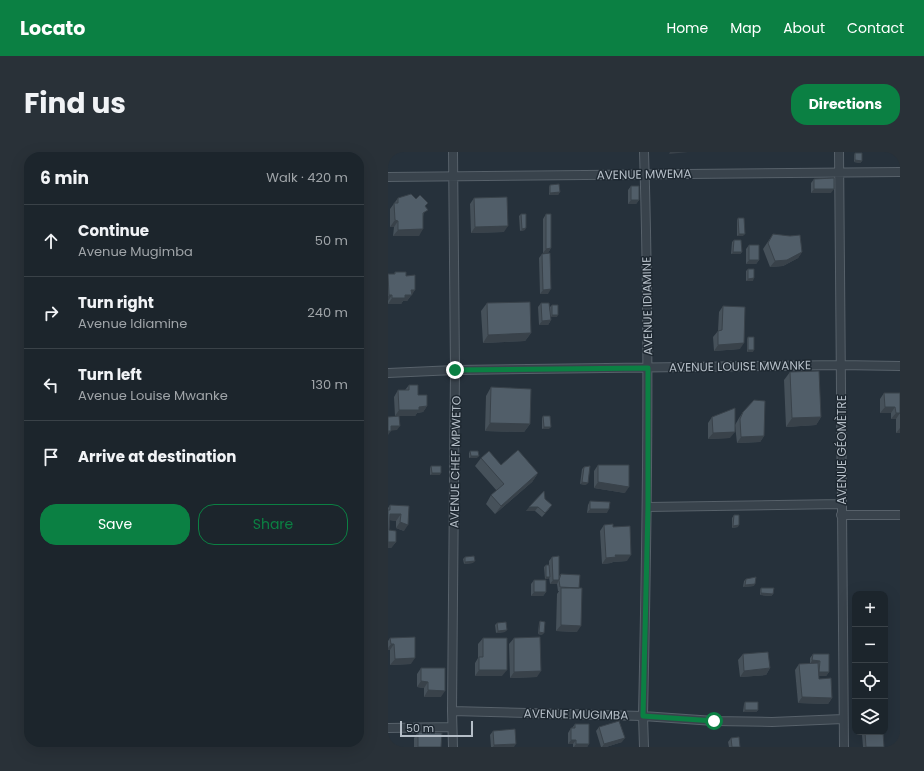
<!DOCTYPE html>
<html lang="en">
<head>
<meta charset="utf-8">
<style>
	:root { --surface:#1c252c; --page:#293138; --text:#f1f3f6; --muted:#a0a5a9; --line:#3a4248; --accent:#0b8043 }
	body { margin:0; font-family:Poppins,sans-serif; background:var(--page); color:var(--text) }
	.controls { position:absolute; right:12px; bottom:12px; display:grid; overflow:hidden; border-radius:8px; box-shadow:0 4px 16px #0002 }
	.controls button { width:36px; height:36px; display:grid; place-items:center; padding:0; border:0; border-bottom:1px solid var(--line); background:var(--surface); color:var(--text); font:20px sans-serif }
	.scale { position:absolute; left:12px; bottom:10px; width:73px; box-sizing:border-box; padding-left:4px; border:2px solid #b5bec7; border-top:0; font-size:11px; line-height:14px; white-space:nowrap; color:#b5bec7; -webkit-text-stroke:3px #1e2831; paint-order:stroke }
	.stop { position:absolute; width:12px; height:12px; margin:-9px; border:3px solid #0b8043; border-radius:50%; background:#fff }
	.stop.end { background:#0b8043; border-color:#fff; box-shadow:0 1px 4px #0008 }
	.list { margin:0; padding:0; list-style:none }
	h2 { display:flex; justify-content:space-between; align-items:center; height:52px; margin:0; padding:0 16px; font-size:17px }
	h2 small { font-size:13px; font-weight:400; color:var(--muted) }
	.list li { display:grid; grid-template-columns:26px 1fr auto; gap:12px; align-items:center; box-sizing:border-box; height:72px; padding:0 16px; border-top:1px solid var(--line) }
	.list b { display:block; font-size:15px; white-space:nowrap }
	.list p { margin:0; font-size:13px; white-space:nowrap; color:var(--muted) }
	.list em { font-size:13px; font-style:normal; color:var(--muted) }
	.actions { display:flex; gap:8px; padding:12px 16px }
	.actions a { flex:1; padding:9px 0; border:1px solid var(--accent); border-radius:16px; text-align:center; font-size:14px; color:var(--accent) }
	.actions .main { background:var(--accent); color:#fff }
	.icon { flex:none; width:22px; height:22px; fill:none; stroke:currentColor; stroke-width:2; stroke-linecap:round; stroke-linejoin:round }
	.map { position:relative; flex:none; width:512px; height:595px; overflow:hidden; border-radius:16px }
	header { display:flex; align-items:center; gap:24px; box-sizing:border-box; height:56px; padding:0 20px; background:var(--accent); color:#fff }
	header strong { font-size:19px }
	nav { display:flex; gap:22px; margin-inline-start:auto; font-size:14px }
	.intro { display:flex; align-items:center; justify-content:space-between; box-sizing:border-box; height:96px; padding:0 24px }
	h1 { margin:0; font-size:28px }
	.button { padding:10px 18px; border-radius:16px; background:var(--accent); color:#fff; font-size:14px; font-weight:700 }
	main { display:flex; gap:24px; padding:0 24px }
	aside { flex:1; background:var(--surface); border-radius:16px; box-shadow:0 4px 16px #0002 }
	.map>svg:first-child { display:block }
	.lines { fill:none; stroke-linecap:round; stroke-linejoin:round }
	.street-casing { stroke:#57616a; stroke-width:10 }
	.street { stroke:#39434c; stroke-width:8 }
	.wall { fill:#46515a }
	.shaded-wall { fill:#39424a }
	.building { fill:#515e69; stroke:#39424a }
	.route { stroke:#0b8043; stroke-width:5 }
	.labels { text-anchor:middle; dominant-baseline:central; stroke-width:3; stroke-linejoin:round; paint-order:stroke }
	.street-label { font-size:12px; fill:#b5bec7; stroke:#1e2831 }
</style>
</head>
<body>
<header>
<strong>Locato</strong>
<nav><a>Home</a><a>Map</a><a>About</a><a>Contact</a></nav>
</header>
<div class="intro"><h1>Find us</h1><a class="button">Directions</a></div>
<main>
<aside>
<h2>6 min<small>Walk · 420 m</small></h2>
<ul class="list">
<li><svg class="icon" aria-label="ahead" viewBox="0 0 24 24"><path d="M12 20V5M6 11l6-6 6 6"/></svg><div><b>Continue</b><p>Avenue Mugimba</p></div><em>50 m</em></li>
<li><svg class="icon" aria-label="right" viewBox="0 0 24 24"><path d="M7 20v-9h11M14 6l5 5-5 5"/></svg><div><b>Turn right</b><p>Avenue Idiamine</p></div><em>240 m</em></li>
<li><svg class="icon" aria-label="left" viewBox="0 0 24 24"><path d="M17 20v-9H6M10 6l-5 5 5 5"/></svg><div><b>Turn left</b><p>Avenue Louise Mwanke</p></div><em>130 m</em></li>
<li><svg class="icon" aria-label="arrive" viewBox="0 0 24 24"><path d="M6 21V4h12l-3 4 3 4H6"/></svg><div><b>Arrive at destination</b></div></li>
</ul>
<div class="actions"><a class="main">Save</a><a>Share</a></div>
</aside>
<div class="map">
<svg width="512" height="595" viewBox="0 0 512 595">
	<rect width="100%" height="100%" fill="#26313b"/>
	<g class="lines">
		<g class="street-casing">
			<path id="street" d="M65,0l2,218 -3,341 1,36
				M451,0l5,595
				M0,25l512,-5
				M0,221l67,-3 386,-5 59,1
				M260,355l194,-3
				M453,363h59
				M64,559l191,5 71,5 58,1 71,-3
				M0,576l64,-1
				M256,595l-1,-31c4,-188 7,-376 1,-564"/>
		</g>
		<use href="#street" class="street"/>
	</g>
	<path class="wall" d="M467,1l7,8 -2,2 -6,-1v-7z
		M426,27l17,14h-20v-10z
		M162,33l10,7 -2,3h-9v-8z
		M243,34l8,14 -3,4h-8v-14z
		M10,46l18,1 9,8 -6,29h-26l1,-9h-4v-18z
		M86,46l30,34 -33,1 -1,-29z
		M133,62l4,16 -5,1 -1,-15z
		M158,62l5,34 -3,5h-5v-34z
		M350,66l5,18h-6v-16z
		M385,82l29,18 -4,6 -15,8 -13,1 -7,-18z
		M346,88l8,12 -2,2h-9l1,-12z
		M361,93l10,15 -3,4h-10v-15z
		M154,102l6,40h-8l-1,-36z
		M360,117l5,12h-7v-10z
		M7,120l11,4 9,14 -8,11h-4l-2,3h-13v-30h6z
		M99,151l44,30 -6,8 -42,2 -2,-32z
		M153,151l10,17 -3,5h-9l-1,-18z
		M164,153l5,12h-7v-10z
		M335,154l17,43 -26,2 -1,-14 5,-6 1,-19z
		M360,185l5,15h-6v-13z
		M402,220l31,45 -5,8 -30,2 -2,-47z
		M21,233l9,10 9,11 -4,6 -6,1 -2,3h-20l-1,-19 4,-7h7z
		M103,235l39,37 -6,8 -39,-1 1,-35z
		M496,241h16v40h-4v-14h-5v-6h-11v-14z
		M355,260l21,24 -4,6 -23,1 -2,-18 4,-7z
		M155,264l6,13h-7v-11z
		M324,265l18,21 -22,1v-16z
		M82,299l7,7h-8v-5z
		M93,306l20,7 37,8 -6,9 -37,32 -9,-10 5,-9 6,-4 -22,-25z
		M210,313l27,28 -31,-5v-17z
		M43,314l9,9h-10v-7z
		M196,315l2,18 -6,-1 2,-15z
		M157,347l4,10 -7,8 -7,-6h-9z
		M202,349l17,12h-20l1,-8z
		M2,353l19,1 -5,25 -8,-3v-7l-6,-1 -1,10 7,12 -5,6h-3v-40z
		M346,363l4,12 -6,1v-10z
		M216,373l9,2 14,34 -14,1 -2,1 -9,1 -2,-33z
		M77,405l8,6 -9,1 -1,-5z
		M164,405l7,19 2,-2 16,58 -21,-1 1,-37 2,-3h-1l-1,-7h-7l-1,-7 -1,2h-3l-1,-12 2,-2 3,8v-12z
		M358,427l8,7 -11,1 1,-6z
		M146,428l12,12 -3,4h-12v-12z
		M373,436l12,6 -2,2 -11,-1v-5z
		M152,469l2,14 -4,-1 1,-11z
		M109,471l8,9 -9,1 -1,-8z
		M2,486l21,26 -21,1v-15h-2v-9z
		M95,486l19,38h-27v-13l3,-5v-14z
		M126,486l23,39 -27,1 -1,-34z
		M355,502l27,14 -4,7 -26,2 -2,-17z
		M425,502h16v18l-3,4h-7v3l13,19 -4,6 -30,-1 -3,-33 4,-6h11v-6z
		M33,516l20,29h-17v-9l-7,-1v-13z
		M357,550l13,8 -2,2h-13l1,-8z
		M187,572l14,20 -2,3h-14v-3h-5v-11l3,-5h1z
		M211,575l23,15 -16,5h-5l-5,-16z
		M105,579l21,16h-23l-1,-12z
		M30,580l23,15h-27v-9z
		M476,580h19l1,15h-21l-1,-12z
		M343,586l9,9h-11l-1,-5z"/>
	<path class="shaded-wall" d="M282,0h18l-19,2z
		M467,8l7,1 -2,2 -6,-1z
		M426,37h20l-3,4h-20z
		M172,40l-2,3h-9l1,-2z
		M243,48h8l-3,4h-8z
		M7,68l3,1 -4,6h-4z
		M120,74l-4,6 -33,1 4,-6z
		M138,76l-1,2 -5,1 2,-2z
		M35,77l-4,7h-26l5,-6z
		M351,82h6l-2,2h-6z
		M163,96l-3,5h-5l3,-4z
		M345,100h9l-2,2h-9z
		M414,100l-4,6 -15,8 -13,1 5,-6z
		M361,108h10l-3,4h-10z
		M366,126l-1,3h-7l2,-2z
		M163,137l-3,5h-8l3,-4z
		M23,138h4l-8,11h-4l-2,3h-13l4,-6 13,-3z
		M1,143h3l-4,6v-5z
		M164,163h6l-1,2h-7z
		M163,168l-3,5h-9l3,-4z
		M143,181l-6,8 -42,2 5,-8z
		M356,191l-4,6 -26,2 4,-6z
		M360,198h6l-1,2h-6z
		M39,254l-4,6 -6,1 -2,3h-20l4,-6 20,-3z
		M497,255h10l-4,6h-11z
		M508,261h4l-4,6h-5z
		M433,265l-5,8 -30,2 6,-9z
		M102,271l40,1 -6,8 -39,-1z
		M3,274h9l-3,4 -9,1z
		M156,275h7l-2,2h-7z
		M512,276v5h-4z
		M0,279h3l-3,4z
		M347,280l-5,6 -22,1 5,-6z
		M376,284l-4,6 -23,1 4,-6z
		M83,304h8l-2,2h-8z
		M44,321h9l-1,2h-10z
		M150,321l-6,9 -37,32 6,-8z
		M194,330l6,1 -2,2 -6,-1z
		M210,330l31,5 -4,6 -31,-5z
		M141,355h9l-3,4h-9z
		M202,357h19l-2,4h-20z
		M2,362h11l-5,7 -8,-1z
		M12,370l8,3 -4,6 -8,-3z
		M351,373l-1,2 -6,1 1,-2z
		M0,390h8l-5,6h-3z
		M227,403h16l-4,6 -14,1 -2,1 -9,1 4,-6z
		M87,409l-2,2 -9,1 1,-2z
		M158,425h4l-2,2h-3z
		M165,428h6l-2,4h-7z
		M367,432l-1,2 -11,1 2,-2z
		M146,440h12l-3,4h-12z
		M373,441l12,1 -2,2 -11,-1z
		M173,473l20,1 -4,6 -21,-1z
		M119,478l-2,2 -9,1 2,-2z
		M151,480l5,1 -2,2 -4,-1z
		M3,492h3l-4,6h-2v-2z
		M27,506l-4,6 -21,1 5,-6z
		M424,508l8,1 -3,4h-7z
		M382,516l-4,7 -26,2 4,-6z
		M91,518h28l-5,6h-27z
		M153,519l-4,6 -27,1 4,-6z
		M431,520h10l-3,4h-9z
		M33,529l7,1 -4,6 -7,-1z
		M40,538l17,1 -4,6h-17z
		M414,545l30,1 -4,6 -30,-1z
		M357,558h13l-2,2h-13z
		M237,586l-3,4 -16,5h-4l2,-3z
		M183,588h5l-3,4h-5z
		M128,592l-2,3h-21l1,-2z
		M188,592h13l-2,3h-13z"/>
	<path class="building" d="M467,1h7v8l-7,-1z
		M446,26v11h-20v-10z
		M171,32l1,8 -10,1v-8z
		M243,34h8v14h-8z
		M23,42l5,5 4,-4 8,8 -3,3 3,4 -5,3v16l-25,1v-9l-3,-1 -1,-17h4v-5z
		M119,45l1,29 -33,1 -1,-29z
		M133,62h5v14l-4,1z
		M158,62h5v34l-5,1z
		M350,66h6l1,16h-6z
		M385,82l17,2 10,-1 2,17 -15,8 -12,1 -7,-18z
		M346,88h7l1,12h-9z
		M361,93h10v15h-10z
		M162,101l1,36 -8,1 -1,-36z
		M360,117h6v9l-6,1z
		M7,120h11v4l9,-1v15h-4l1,5h-7v3h-13v-3h-3l-1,-21h7z
		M142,150l1,31 -43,2 -1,-32z
		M153,151h8l2,17 -9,1z
		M164,153h6v10h-6z
		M335,154l22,1 -1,36 -26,2v-14l4,-1z
		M360,185h6v13h-6z
		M431,219l2,46 -29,1 -2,-46z
		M21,233h9v10h9v11l-8,1v3h-20l-1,-20h11z
		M103,235l40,2 -1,35 -40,-1z
		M496,241h16v21v-1h-4l-1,-6h-10z
		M366,248l11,1 -1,35 -23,1 -1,-18 3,-7z
		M347,256v24l-22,1 -1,-16z
		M11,264l1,10h-9v5h-3v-14z
		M155,264h7l1,11h-7z
		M130,298l20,23 -37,33 -10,-11 13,-11 -23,-26 8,-7 12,14z
		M82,299h8l1,5h-8z
		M210,313h31v22l-31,-5z
		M43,314h10v7h-9z
		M202,314l-2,17 -6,-1 2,-15z
		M156,339l1,8 7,6 -7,8 -7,-6h-9z
		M202,349l20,1 -1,7h-19z
		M2,353l19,1 -1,19 -8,-3 1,-8h-11l-1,16 7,1v11h-8v-32h2z
		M346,363h5v10l-6,1z
		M225,372v3l17,-1 1,29h-16l1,2 -10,1 -2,-33z
		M86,404l1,5 -10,1v-5z
		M171,404v24l2,-6 19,1 -1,13 -19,-1 -1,-7h-6l-1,-23z
		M158,413h3l1,12h-4z
		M368,425l-1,7 -10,1 1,-6z
		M146,428h12v12h-12z
		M173,436h21l-1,38 -20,-1z
		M373,436h13l-1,6 -12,-1z
		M152,469l5,1 -1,11 -5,-1z
		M118,470l1,8 -9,1 -1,-8z
		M27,485v21l-20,1 -1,-15h-3l-1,-6z
		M152,485l1,34 -27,1v-34z
		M95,486h24v32h-28v-13h4z
		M467,494v4h-2v-3z
		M380,500l2,16 -26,3 -1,-17z
		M425,502h16v18h-10l1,-11 -8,-1z
		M430,511l1,16 12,-1 1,20 -30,-1 -3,-33z
		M33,516h24v23l-17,-1v-8l-7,-1z
		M357,550h13v8h-13z
		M231,569l6,17 -21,6 -5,-17z
		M187,572h14v20h-13v-4h-5v-12h4z
		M127,577l1,15 -22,1 -1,-14z
		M30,580l24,1 -1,14h-23z
		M477,580h18l1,15h-18z
		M351,585l1,10h-8l-1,-9z"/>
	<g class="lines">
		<path class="route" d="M67,218l193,-2v139l-5,209 71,5"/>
	</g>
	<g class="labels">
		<g class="street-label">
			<text transform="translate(256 22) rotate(-1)">AVENUE MWEMA</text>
			<text transform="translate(259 154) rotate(-91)">AVENUE IDIAMINE</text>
			<text transform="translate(352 214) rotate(-1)">AVENUE LOUISE MWANKE</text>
			<text transform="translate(453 298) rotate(-90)">AVENUE GÉOMÈTRE</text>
			<text transform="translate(67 310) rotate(-89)">AVENUE CHEF MPWETO</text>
			<text transform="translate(188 562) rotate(1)">AVENUE MUGIMBA</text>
		</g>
	</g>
</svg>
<div class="controls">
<button>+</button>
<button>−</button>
<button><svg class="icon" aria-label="locate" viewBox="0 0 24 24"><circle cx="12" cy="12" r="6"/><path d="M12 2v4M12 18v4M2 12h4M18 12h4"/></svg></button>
<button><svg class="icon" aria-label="layers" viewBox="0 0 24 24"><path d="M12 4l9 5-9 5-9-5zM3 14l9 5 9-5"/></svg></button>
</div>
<div class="scale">50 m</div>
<div class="stop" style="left:326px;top:569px"></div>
<div class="stop end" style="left:67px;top:218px"></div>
</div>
</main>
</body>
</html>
